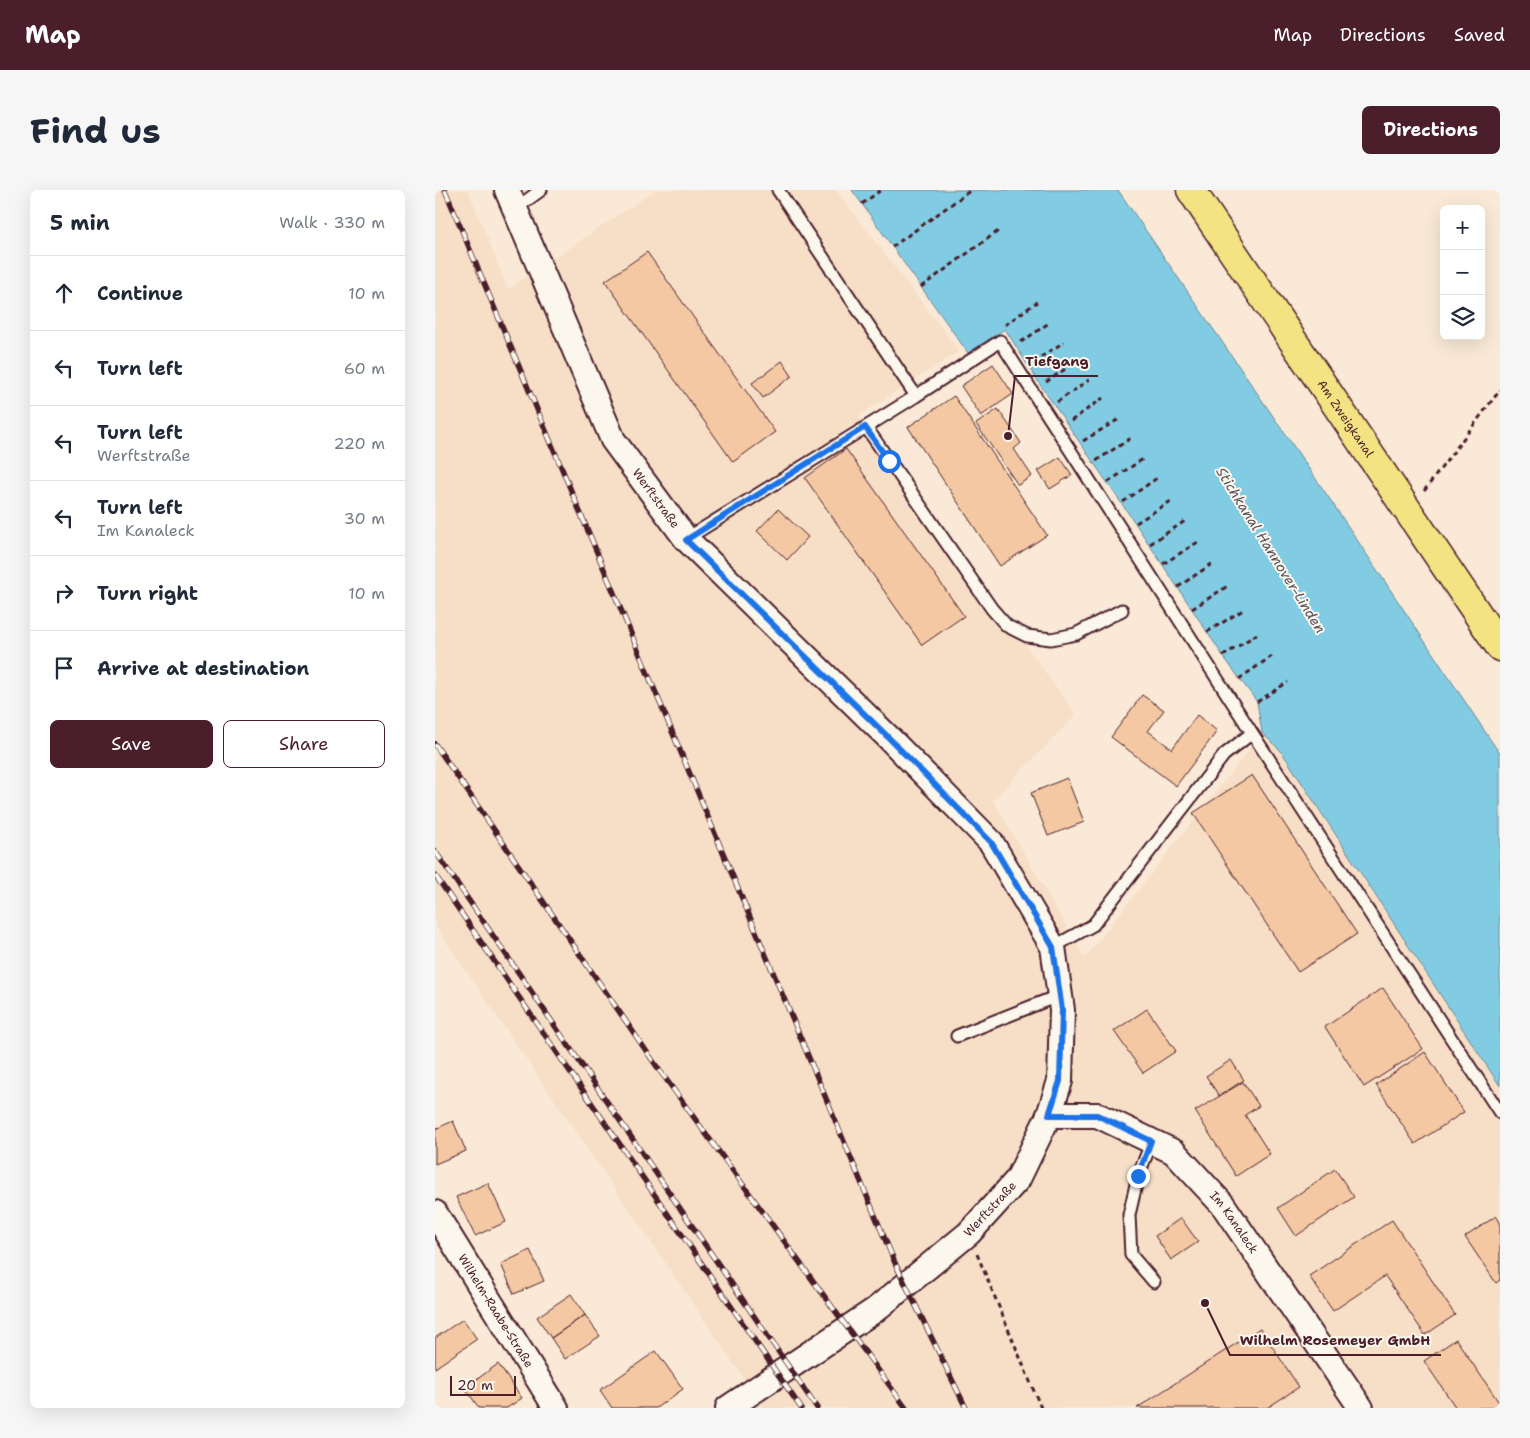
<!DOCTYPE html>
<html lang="en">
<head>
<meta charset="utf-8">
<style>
	:root { --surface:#fff; --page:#f6f6f7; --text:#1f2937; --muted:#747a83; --line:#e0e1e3; --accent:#4a1f2b }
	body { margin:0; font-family:"Shantell Sans",sans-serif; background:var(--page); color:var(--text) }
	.controls { position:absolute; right:15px; top:15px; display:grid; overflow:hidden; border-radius:8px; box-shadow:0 5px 20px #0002 }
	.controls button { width:45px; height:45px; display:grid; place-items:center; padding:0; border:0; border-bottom:1px solid var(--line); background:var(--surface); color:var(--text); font:25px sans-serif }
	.scale { position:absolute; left:15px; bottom:12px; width:66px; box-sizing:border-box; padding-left:5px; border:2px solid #4a1f2b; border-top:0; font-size:14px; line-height:18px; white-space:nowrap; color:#4a1f2b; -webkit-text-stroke:4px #fbf7ec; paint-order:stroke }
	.stop { position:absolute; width:15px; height:15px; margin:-11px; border:4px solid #1a73e8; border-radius:50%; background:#fff }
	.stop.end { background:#1a73e8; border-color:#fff; box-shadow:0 1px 5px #0008 }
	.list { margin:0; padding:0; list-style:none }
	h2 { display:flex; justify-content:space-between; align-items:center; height:65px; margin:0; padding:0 20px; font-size:21px }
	h2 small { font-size:16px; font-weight:400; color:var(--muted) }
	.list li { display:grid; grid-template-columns:32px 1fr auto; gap:15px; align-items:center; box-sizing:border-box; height:75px; padding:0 20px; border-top:1px solid var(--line) }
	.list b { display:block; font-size:19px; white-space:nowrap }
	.list p { margin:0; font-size:16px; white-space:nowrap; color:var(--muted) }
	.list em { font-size:16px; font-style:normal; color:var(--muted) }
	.actions { display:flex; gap:10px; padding:15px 20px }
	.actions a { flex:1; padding:11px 0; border:1px solid var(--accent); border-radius:8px; text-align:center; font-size:18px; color:var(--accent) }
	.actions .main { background:var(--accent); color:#fff }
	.icon { flex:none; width:28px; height:28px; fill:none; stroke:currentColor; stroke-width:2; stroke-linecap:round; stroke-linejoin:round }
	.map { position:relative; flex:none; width:1065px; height:1218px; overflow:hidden; border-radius:8px }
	header { display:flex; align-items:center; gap:30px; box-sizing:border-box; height:70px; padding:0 25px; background:var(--accent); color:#fff }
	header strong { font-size:24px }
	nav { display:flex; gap:28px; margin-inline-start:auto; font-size:18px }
	.intro { display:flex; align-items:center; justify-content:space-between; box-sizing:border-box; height:120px; padding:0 30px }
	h1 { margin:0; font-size:35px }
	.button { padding:12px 22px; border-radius:8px; background:var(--accent); color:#fff; font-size:18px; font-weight:700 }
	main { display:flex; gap:30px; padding:0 30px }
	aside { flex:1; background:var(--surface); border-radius:8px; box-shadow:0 5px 20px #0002 }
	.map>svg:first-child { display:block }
	.built { fill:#f7dfc7 }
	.water { fill:#82cce3; stroke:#6c8799 }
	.building { fill:#f3c8a3; stroke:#4a1f2b }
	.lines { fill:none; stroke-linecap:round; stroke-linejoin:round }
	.service-casing { stroke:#4a1f2b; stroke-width:15 }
	.minor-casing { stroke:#4a1f2b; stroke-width:28 }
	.primary-casing { stroke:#4a1f2b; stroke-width:31 }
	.path { stroke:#4a1f2b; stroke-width:3; stroke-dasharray:5 4; stroke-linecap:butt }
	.service { stroke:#fbf7ec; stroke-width:11 }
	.minor { stroke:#fbf7ec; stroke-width:24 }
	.primary { stroke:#f4e382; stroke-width:28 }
	.rail-casing { stroke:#4a1f2b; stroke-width:5.5 }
	.rail { stroke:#fbf7ec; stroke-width:4; stroke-dasharray:11; stroke-linecap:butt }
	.route { stroke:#1a73e8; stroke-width:6 }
	.labels { text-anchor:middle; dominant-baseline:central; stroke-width:4; stroke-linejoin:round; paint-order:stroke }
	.street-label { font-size:12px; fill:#4a1f2b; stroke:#fbf7ec }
	.water-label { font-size:14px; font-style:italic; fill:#5b5362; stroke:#fbf7ec }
	.leader { fill:none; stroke:#4a1f2b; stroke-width:2 }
	.callout-dot { fill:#4a1f2b; stroke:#fbf7ec; stroke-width:2 }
	.callout-label { font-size:14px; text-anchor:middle; font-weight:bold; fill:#4a1f2b; stroke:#fbf7ec; stroke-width:4; stroke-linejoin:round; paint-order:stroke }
</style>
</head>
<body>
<header>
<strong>Map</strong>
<nav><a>Map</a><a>Directions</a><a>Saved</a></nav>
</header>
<div class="intro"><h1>Find us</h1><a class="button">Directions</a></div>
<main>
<aside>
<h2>5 min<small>Walk · 330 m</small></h2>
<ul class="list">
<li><svg class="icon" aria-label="ahead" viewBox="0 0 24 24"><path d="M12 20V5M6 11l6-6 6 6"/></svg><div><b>Continue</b></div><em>10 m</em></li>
<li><svg class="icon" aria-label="left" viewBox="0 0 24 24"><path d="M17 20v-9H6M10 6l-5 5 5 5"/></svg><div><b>Turn left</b></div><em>60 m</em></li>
<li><svg class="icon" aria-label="left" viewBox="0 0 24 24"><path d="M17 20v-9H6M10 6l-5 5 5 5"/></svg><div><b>Turn left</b><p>Werftstraße</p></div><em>220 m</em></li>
<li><svg class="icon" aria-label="left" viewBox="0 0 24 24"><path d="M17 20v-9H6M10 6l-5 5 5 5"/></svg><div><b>Turn left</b><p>Im Kanaleck</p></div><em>30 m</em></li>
<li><svg class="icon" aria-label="right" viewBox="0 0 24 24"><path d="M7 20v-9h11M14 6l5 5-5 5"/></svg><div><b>Turn right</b></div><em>10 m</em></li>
<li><svg class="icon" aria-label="arrive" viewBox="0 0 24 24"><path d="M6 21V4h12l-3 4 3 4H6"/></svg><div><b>Arrive at destination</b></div></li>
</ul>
<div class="actions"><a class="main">Save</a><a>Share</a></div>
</aside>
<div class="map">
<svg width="1065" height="1218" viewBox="0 0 1065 1218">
	<rect width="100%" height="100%" fill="#f9e9d6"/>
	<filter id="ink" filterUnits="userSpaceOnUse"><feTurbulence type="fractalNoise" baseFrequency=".02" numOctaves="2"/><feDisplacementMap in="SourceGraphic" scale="10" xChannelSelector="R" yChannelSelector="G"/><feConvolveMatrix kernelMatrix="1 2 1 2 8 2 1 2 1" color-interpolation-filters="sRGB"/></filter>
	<g filter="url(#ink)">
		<path class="built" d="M0,0h33l40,99 148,-99h180l123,161 -100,65 217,299 -83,85 92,158 177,-225 19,18 219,335v322h-736l-329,-483z"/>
		<path class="water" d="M417,0h266l211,308 171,256v332l-219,-335 -19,-18 -5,-31 -34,-46 -88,-133 -94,-137 -36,-57 -37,24z"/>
		<path class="building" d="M212,62l128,180 -42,30 -128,-181z
			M347,171l10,15 -29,22 -11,-15z
			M558,174l20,30 -32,22 -20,-30z
			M519,206l93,139 -47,31 -92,-139z
			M563,219l23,34 -7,6 18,27 -14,9 -42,-61z
			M411,259l118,167 -42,29 -117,-167z
			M625,267l12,18 -22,14 -12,-18z
			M343,319l30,28 -21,23 -30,-29z
			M707,505l22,15 -16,21 24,18 25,-34 20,16 -41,55 -65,-49z
			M817,585l105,159 -59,38 -105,-159z
			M632,588l17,44 -36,14 -17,-43z
			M948,798l40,61 -59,38 -39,-60z
			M712,819l29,42 -33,22 -29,-42z
			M990,862l39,60 -49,32 -39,-59z
			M796,870l13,20 -25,16 -13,-20z
			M808,892l16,24 -14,9 25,39 -34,22 -41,-65z
			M18,931l13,30 -31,13v-35z
			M900,979l19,28 -58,39 -18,-28z
			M53,993l18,39 -31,14 -19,-39z
			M1061,1026l4,6v58l-4,3 -31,-46z
			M746,1028l17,24 -27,18 -16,-24z
			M957,1030l63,95 -30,20 -40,-59 -52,35 -24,-35z
			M95,1060l14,31 -30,13 -13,-30z
			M136,1104l14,21 -34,23 -14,-21z
			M150,1125l15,21 -35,23 -14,-21z
			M28,1129l14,20 -42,29v-30z
			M825,1138l39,59 -32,21h-130z
			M1021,1149l44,65v4h-44l-32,-47z
			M221,1161l27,38 -27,19h-44l-12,-18z
			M63,1174l24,34 -15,10h-28l-14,-20z"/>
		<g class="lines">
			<g class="service-casing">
				<path id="service" d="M343,0l138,206
					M80,19l26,-19
					M431,237l126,182 15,17 20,10 24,3 25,-5 46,-24
					M251,349l230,-143 84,-55 252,392 248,380
					M618,757l40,-22 131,-170 28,-22
					M522,846l103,-41
					M717,951l-14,35 -9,39 2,40 23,27"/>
			</g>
			<g class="minor-casing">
				<g id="minor">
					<path id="s1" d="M72,0l106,250 73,99 202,198 103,105 62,105 9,63 -2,71 -11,34 -31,64 -49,54 -94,77 -147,98"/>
					<path id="s2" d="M614,925h48l77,37 49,53 138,203"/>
					<path id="s3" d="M0,1023l121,195"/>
				</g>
			</g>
			<g class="primary-casing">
				<g id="primary">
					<path id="s4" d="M756,0l309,457"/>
				</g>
			</g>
			<path class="path" d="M427,14l19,-14
				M457,57l79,-57
				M486,97l80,-58
				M570,135l32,-23
				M586,152l28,-19
				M598,172l31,-20
				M611,192l31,-21
				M622,212l32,-22
				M636,231l32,-23
				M648,251l36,-22
				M661,271l35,-23
				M673,292l35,-23
				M989,301l76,-101
				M688,312l34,-24
				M701,333l35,-22
				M715,354l35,-23
				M728,374l35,-22
				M743,397l35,-24
				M757,419l37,-24
				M772,442l36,-22
				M788,466l34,-22
				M804,489l33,-23
				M822,512l31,-20
				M542,1064l64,154"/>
			<use href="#service" class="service"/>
			<use href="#minor" class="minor"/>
			<use href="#primary" class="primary"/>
			<g class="rail-casing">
				<path id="rail" d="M10,0l450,1073 71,145
					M0,554l225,327 246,337
					M0,661l382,557
					M0,685l366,533"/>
			</g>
			<use href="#rail" class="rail"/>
		</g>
	</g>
	<g class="lines" filter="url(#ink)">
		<path class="route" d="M454,271l-24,-34 -179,113 202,197 103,105 62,105 9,63 -2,71 -11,34h48l54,26 -13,35"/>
	</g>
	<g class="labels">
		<g class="street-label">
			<text stroke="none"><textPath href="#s4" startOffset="276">Am Zweigkanal</textPath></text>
			<text stroke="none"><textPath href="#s1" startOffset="344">Werftstraße</textPath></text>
			<text transform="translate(555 1019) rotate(-47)">Werftstraße</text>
			<text stroke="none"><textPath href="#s2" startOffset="226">Im Kanaleck</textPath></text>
			<text stroke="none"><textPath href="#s3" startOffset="115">Wilhelm-Raabe-Straße</textPath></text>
		</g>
		<g class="water-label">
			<text transform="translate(836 360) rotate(58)">Stichkanal Hannover-Linden</text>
		</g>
	</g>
	<path class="leader" d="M573 246L580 186H663M770 1113L795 1165H1006"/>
	<g class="callout-dot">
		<circle cx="573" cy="246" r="5"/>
		<circle cx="770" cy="1113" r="5"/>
	</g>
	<g class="callout-label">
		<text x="622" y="176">Tiefgang</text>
		<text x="900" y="1155">Wilhelm Rosemeyer GmbH</text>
	</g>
</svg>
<div class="controls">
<button>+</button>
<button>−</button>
<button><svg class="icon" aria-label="layers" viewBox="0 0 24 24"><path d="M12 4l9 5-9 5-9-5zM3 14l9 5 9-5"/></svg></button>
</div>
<div class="scale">20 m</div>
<div class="stop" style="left:454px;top:271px"></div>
<div class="stop end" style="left:703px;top:986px"></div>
</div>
</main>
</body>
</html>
